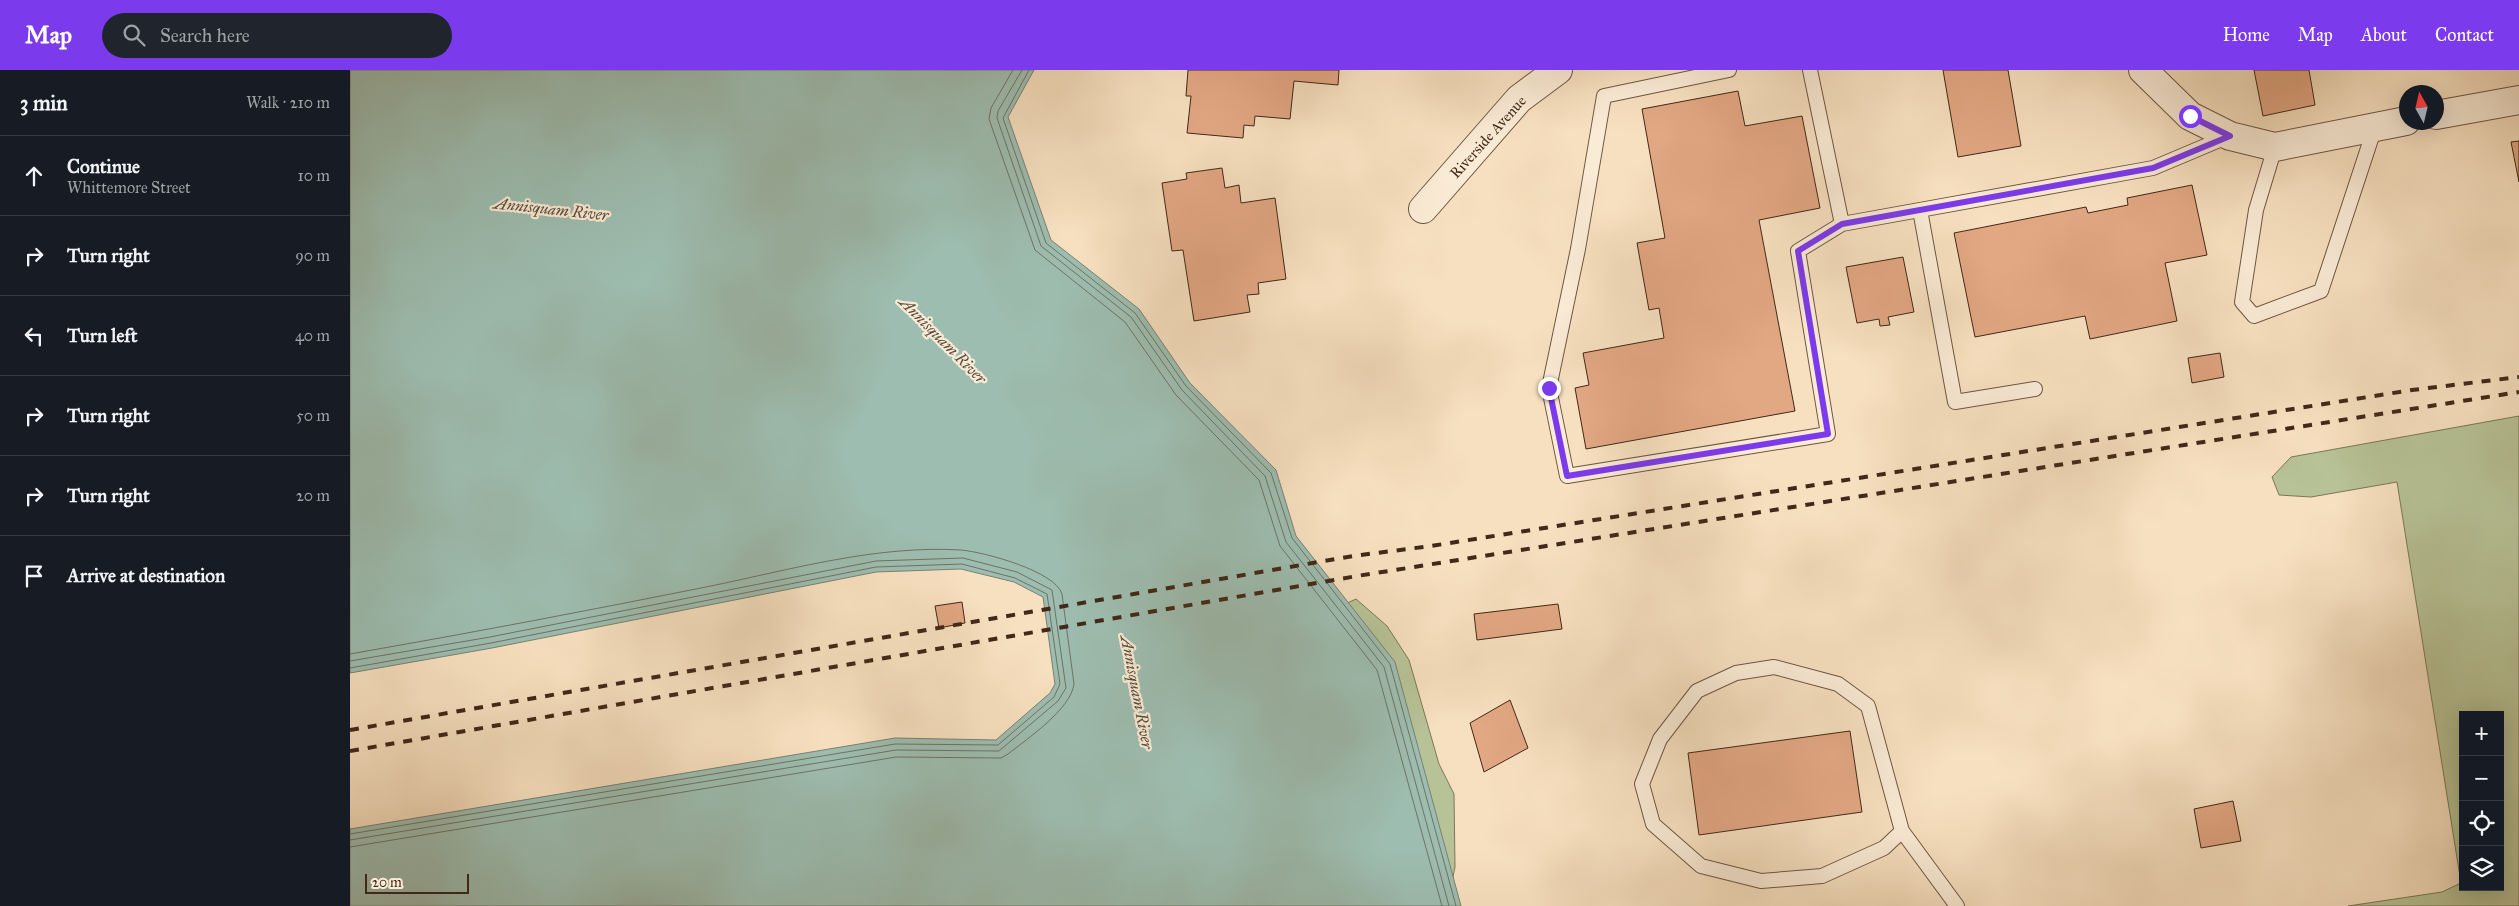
<!DOCTYPE html>
<html lang="en">
<head>
<meta charset="utf-8">
<style>
	:root { --surface:#171b24; --page:#20242c; --text:#f1f3f6; --muted:#9ea1a6; --line:#363941; --accent:#7c3aed }
	body { margin:0; font-family:"IM FELL Great Primer",serif; background:var(--page); color:var(--text) }
	.controls { position:absolute; right:15px; bottom:15px; display:grid; overflow:hidden; border-radius:0px; box-shadow:0 5px 20px #0002 }
	.controls button { width:45px; height:45px; display:grid; place-items:center; padding:0; border:0; border-bottom:1px solid var(--line); background:var(--surface); color:var(--text); font:25px sans-serif }
	.compass { position:absolute; left:2049px; top:15px; width:45px; height:45px; border-radius:50%; background:var(--surface); box-shadow:0 5px 20px #0002; rotate:352deg }
	.scale { position:absolute; left:15px; bottom:12px; width:104px; box-sizing:border-box; padding-left:5px; border:2px solid #412817; border-top:0; font-size:14px; line-height:18px; white-space:nowrap; color:#412817; -webkit-text-stroke:4px #faebd6; paint-order:stroke }
	.stop { position:absolute; width:15px; height:15px; margin:-11px; border:4px solid #7c3aed; border-radius:50%; background:#fff }
	.stop.end { background:#7c3aed; border-color:#fff; box-shadow:0 1px 5px #0008 }
	.list { margin:0; padding:0; list-style:none }
	h2 { display:flex; justify-content:space-between; align-items:center; height:65px; margin:0; padding:0 20px; font-size:21px }
	h2 small { font-size:16px; font-weight:400; color:var(--muted) }
	.list li { display:grid; grid-template-columns:32px 1fr auto; gap:15px; align-items:center; box-sizing:border-box; height:80px; padding:0 20px; border-top:1px solid var(--line) }
	.list b { display:block; font-size:19px; white-space:nowrap }
	.list p { margin:0; font-size:16px; white-space:nowrap; color:var(--muted) }
	.list em { font-size:16px; font-style:normal; color:var(--muted) }
	.icon { flex:none; width:28px; height:28px; fill:none; stroke:currentColor; stroke-width:2; stroke-linecap:round; stroke-linejoin:round }
	.map { position:relative; flex:none; width:2169px; height:836px; overflow:hidden }
	header { display:flex; align-items:center; gap:30px; box-sizing:border-box; height:70px; padding:0 25px; background:var(--accent); color:#fff }
	header strong { font-size:24px }
	nav { display:flex; gap:28px; margin-inline-start:auto; font-size:18px }
	.search { width:350px; height:45px; background:var(--page); display:flex; align-items:center; gap:12px; box-sizing:border-box; padding:0 18px; border-radius:28px; color:var(--muted); font-size:19px }
	main { display:flex }
	aside { flex:1; background:var(--surface) }
	.map>svg:first-child { display:block }
	.green { fill:#b7c397; stroke:#7c7657; fill-rule:evenodd }
	.water { fill:#9dbdb0; stroke:#788173 }
	.lines { fill:none; stroke-linecap:round; stroke-linejoin:round }
	.shore { stroke:#6f7264; stroke-width:1 }
	.building { fill:#e2a783; stroke:#412817 }
	.lane-casing { stroke:#6e5641; stroke-width:16 }
	.street-casing { stroke:#6e5641; stroke-width:30 }
	.lane { stroke:#faebd6; stroke-width:14 }
	.street { stroke:#faebd6; stroke-width:28 }
	.rail { stroke:#412817; stroke-width:4; stroke-dasharray:9 9; stroke-linecap:butt }
	.route { stroke:#7c3aed; stroke-width:6 }
	.labels { text-anchor:middle; dominant-baseline:central; stroke-width:4.5; stroke-linejoin:round; paint-order:stroke }
	.street-label { font-size:15px; fill:#412817; stroke:#faebd6 }
	.water-label { font-size:16px; font-style:italic; fill:#584d3d; stroke:#faebd6 }
</style>
</head>
<body>
<header>
<strong>Map</strong>
<div class="search"><svg class="icon" aria-label="search" viewBox="0 0 24 24"><circle cx="10" cy="10" r="6"/><path d="M15 15l6 6"/></svg>Search here</div>
<nav><a>Home</a><a>Map</a><a>About</a><a>Contact</a></nav>
</header>
<main>
<aside>
<h2>3 min<small>Walk · 210 m</small></h2>
<ul class="list">
<li><svg class="icon" aria-label="ahead" viewBox="0 0 24 24"><path d="M12 20V5M6 11l6-6 6 6"/></svg><div><b>Continue</b><p>Whittemore Street</p></div><em>10 m</em></li>
<li><svg class="icon" aria-label="right" viewBox="0 0 24 24"><path d="M7 20v-9h11M14 6l5 5-5 5"/></svg><div><b>Turn right</b></div><em>90 m</em></li>
<li><svg class="icon" aria-label="left" viewBox="0 0 24 24"><path d="M17 20v-9H6M10 6l-5 5 5 5"/></svg><div><b>Turn left</b></div><em>40 m</em></li>
<li><svg class="icon" aria-label="right" viewBox="0 0 24 24"><path d="M7 20v-9h11M14 6l5 5-5 5"/></svg><div><b>Turn right</b></div><em>50 m</em></li>
<li><svg class="icon" aria-label="right" viewBox="0 0 24 24"><path d="M7 20v-9h11M14 6l5 5-5 5"/></svg><div><b>Turn right</b></div><em>20 m</em></li>
<li><svg class="icon" aria-label="arrive" viewBox="0 0 24 24"><path d="M6 21V4h12l-3 4 3 4H6"/></svg><div><b>Arrive at destination</b></div></li>
</ul>
</aside>
<div class="map">
<svg width="2169" height="836" viewBox="0 0 2169 836">
	<rect width="100%" height="100%" fill="#f7e0c0"/>
	<filter id="stains"><feTurbulence type="fractalNoise" baseFrequency=".004" numOctaves="4"/><feColorMatrix values="0 0 0 0 .2 0 0 0 0 .09 0 0 0 0 .02 0 0 0 .5 -.17"/></filter>
	<radialGradient id="worn" r=".72"><stop offset=".6" stop-color="#630" stop-opacity="0"/><stop offset="1" stop-color="#630" stop-opacity=".3"/></radialGradient>
	<path class="green" d="M2169,346v490h-171l94,-14 19,-9 -64,-401 -86,15 -32,-2 -7,-18 19,-20zM2113,645h37v172h-37z
		M1006,529l31,27 22,34 30,104 15,30 1,73 -8,39 -126,-291z"/>
	<path class="water" d="M0,0h684l-26,47 43,123 88,69 51,74 86,87 20,66 99,126 66,244h-1111v-77l545,-91 101,2 54,-47 5,-9 -12,-87 -29,-15 -53,-13 -85,3 -384,76 -142,25z"/>
	<g class="lines">
		<path class="shore" d="M663,0l-22,38 -2,11 46,131 90,72 51,73 83,85 21,66 97,124 65,236
			M672,0l-24,41 -1,7 44,128 90,71 51,73 83,86 21,66 98,125 65,239
			M679,0l-26,48 43,125 89,70 51,73 85,87 21,65 98,126 66,242
			M0,584c121,-21 241,-44 361,-68 82,-17 166,-41 250,-36 23,2 94,21 101,44l12,90c-3,25 -47,55 -66,70l-7,4 -105,-1 -546,90
			M0,591l140,-24 386,-76 87,-3 54,14 35,18 14,98 -8,13 -59,50 -103,-1 -546,90
			M0,598l141,-25 385,-76 86,-3 53,14 32,16 13,90 -6,13 -56,48 -103,-1 -545,90"/>
	</g>
	<path class="building" d="M838,0h151l-1,15 -44,-4 -4,38 -35,-3 -1,10 -10,-1 -1,13 -56,-5 4,-37h-5z
		M1593,0h65l13,76 -63,11z
		M1904,0h55l6,35 -52,11z
		M1388,21l7,35 57,-10 18,92 -61,12 36,191 -209,38 -11,-61 14,-3 -6,-32 81,-15 -5,-30 -10,2 -12,-67 28,-5 -23,-129z
		M2169,71v41l-8,-40z
		M872,98l3,20 14,-3 2,18 34,-5 11,81 -28,4 1,11 -12,1 3,17 -56,9 -11,-71 -11,1 -10,-68 25,-4 -1,-6z
		M1842,115l15,70 -42,8 12,58 -87,18 -5,-23 -110,21 -21,-104 132,-26 2,6 40,-8 -1,-7z
		M1553,187l11,55 -26,5 2,8 -10,1 -1,-7 -22,4 -11,-56z
		M1870,283l4,24 -32,6 -4,-25z
		M612,532l3,21 -26,5 -4,-22z
		M1208,534l4,25 -85,11 -3,-26z
		M1160,630l18,48 -44,24 -14,-49z
		M1500,661l12,81 -163,23 -11,-82z
		M1883,731l8,40 -40,7 -7,-39z"/>
	<g class="lines">
		<g class="lane-casing">
			<path id="lane" d="M1379,0l-125,26 -26,153 -29,139 18,88 261,-42 -30,-183 44,-27 311,-56 76,-32
				M1460,0l32,154
				M1925,77l-19,63 -14,92 12,14 67,-25 54,-164
				M1570,140l35,192 80,-13
				M1552,761l-18,17 -62,28 -61,5 -60,-15 -48,-42 -11,-40 18,-45 37,-48 39,-18 38,-6 64,17 30,22 34,125 55,75"/>
		</g>
		<g class="street-casing">
			<path id="street" d="M1793,0l47,46 40,20 45,11 131,-26
				M2086,45l83,-15
				M1073,139l96,-110 39,-29"/>
		</g>
		<use href="#lane" class="lane"/>
		<use href="#street" class="street"/>
		<path class="rail" d="M0,660l1003,-174 78,-10 981,-156 107,-13
			M0,681l1007,-175 1162,-184"/>
	</g>
	<g class="lines">
		<path class="route" d="M1199,318l18,88 261,-42 -30,-183 44,-27 311,-56 77,-32 -40,-20"/>
	</g>
	<g class="labels">
		<g class="street-label">
			<text transform="translate(1138 67) rotate(-48)">Riverside Avenue</text>
		</g>
		<g class="water-label">
			<text transform="translate(201 139) rotate(6)">Annisquam River</text>
			<text transform="translate(593 270) rotate(45)">Annisquam River</text>
			<text transform="translate(787 622) rotate(79)">Annisquam River</text>
		</g>
	</g>
	<rect width="100%" height="100%" filter="url(#stains)"/>
	<rect width="100%" height="100%" fill="url(#worn)"/>
</svg>
<div class="controls">
<button>+</button>
<button>−</button>
<button><svg class="icon" aria-label="locate" viewBox="0 0 24 24"><circle cx="12" cy="12" r="6"/><path d="M12 2v4M12 18v4M2 12h4M18 12h4"/></svg></button>
<button><svg class="icon" aria-label="layers" viewBox="0 0 24 24"><path d="M12 4l9 5-9 5-9-5zM3 14l9 5 9-5"/></svg></button>
</div>
<svg class="compass" viewBox="-18 -18 36 36"><path d="M0-13l5 13h-10z" fill="#e53935"/><path d="M0 13l5-13h-10z" fill="#9ea1a6"/></svg>
<div class="scale">20 m</div>
<div class="stop" style="left:1840px;top:46px"></div>
<div class="stop end" style="left:1199px;top:318px"></div>
</div>
</main>
</body>
</html>
